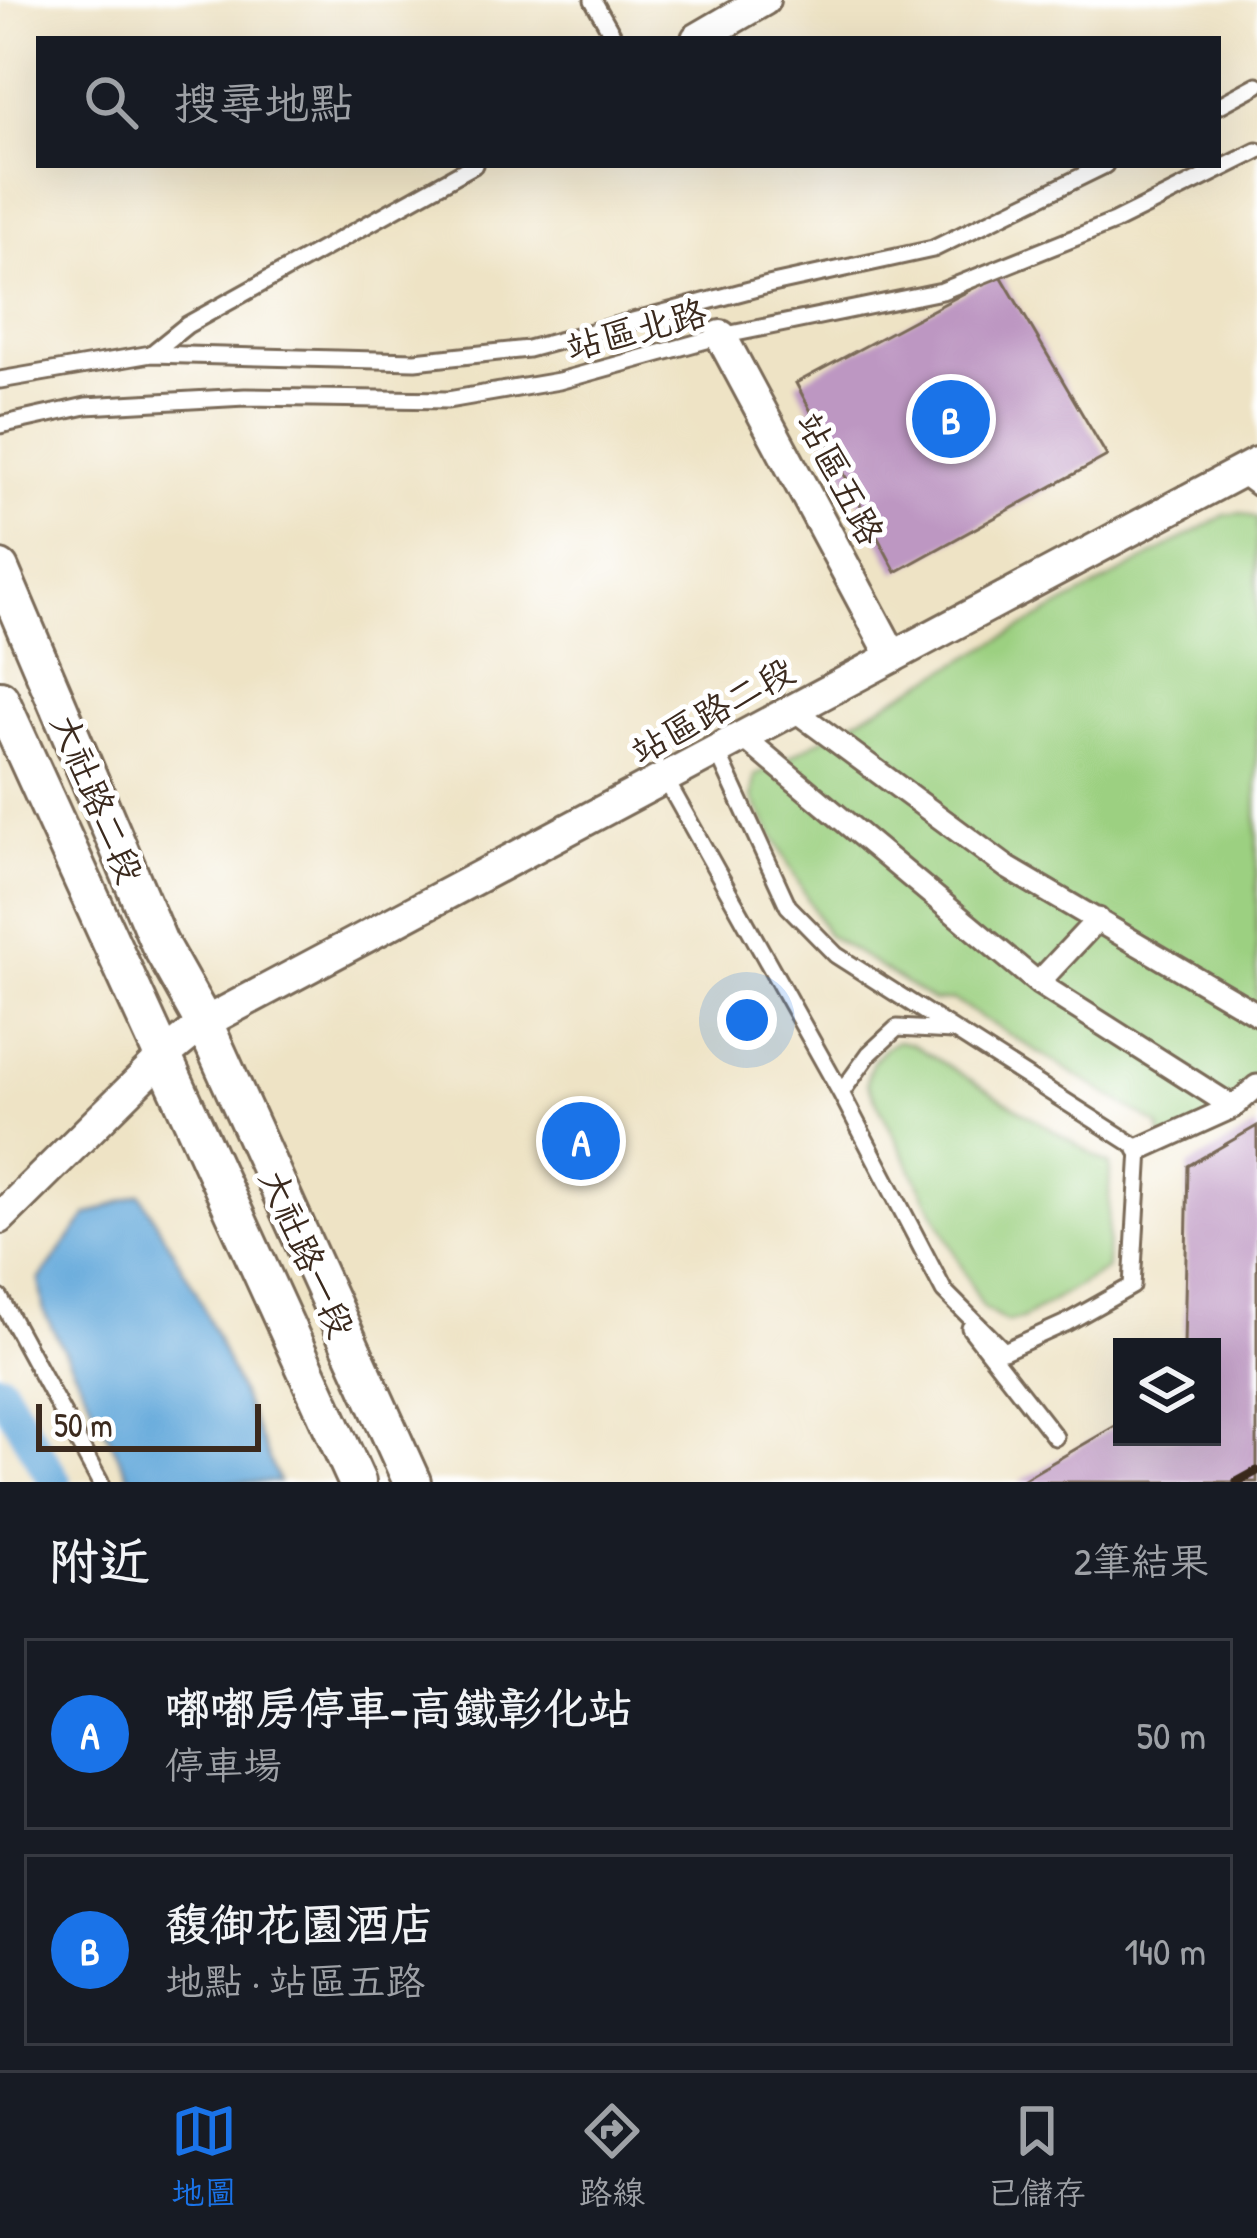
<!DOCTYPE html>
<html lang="zh-TW">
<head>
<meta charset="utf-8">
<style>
	:root { --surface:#171b24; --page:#242831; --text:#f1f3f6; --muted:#9ea1a6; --line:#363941; --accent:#1a73e8 }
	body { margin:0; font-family:"Patrick Hand","LXGW WenKai TC",sans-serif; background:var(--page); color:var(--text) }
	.controls { position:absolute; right:36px; bottom:36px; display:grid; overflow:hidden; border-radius:0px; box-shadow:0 12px 48px #0002 }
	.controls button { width:108px; height:108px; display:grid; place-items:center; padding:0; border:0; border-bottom:3px solid var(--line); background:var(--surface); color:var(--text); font:60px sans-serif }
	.scale { position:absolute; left:36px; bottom:30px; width:225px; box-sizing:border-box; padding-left:12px; border:6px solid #3b2a1e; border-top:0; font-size:33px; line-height:42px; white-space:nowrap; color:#3b2a1e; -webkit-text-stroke:9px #fff; paint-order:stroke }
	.you { position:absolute; left:747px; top:1020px; width:42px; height:42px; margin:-30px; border:9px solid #fff; border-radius:50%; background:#1a73e8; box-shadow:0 0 0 18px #1a73e833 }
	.badge { display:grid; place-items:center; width:78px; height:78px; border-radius:50%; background:var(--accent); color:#fff; font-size:39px; font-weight:700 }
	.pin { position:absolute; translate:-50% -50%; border:6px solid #fff; box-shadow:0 3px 12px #0006 }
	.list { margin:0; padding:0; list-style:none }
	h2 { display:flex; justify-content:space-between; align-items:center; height:156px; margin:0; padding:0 48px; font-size:51px }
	h2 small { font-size:39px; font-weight:400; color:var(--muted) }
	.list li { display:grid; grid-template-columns:78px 1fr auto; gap:36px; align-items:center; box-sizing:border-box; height:192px; margin:0 24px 24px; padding:0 24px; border:3px solid var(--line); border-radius:0px }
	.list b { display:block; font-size:45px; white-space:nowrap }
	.list p { margin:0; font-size:39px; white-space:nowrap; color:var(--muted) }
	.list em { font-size:39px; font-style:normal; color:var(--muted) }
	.icon { flex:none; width:66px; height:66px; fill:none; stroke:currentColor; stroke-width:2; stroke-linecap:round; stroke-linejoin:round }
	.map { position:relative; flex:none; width:1257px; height:1482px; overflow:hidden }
	.search { position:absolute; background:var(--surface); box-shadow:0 12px 48px #0002; left:36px; right:36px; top:36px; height:132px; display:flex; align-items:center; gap:30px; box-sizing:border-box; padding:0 42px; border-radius:0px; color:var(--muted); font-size:45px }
	.sheet { height:588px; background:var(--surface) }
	nav { display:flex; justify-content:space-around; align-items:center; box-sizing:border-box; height:168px; border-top:3px solid var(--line); background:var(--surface); font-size:33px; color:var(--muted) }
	nav a { display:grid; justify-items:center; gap:6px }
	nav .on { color:var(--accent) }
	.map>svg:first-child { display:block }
	.green { fill:#9cd081; stroke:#6c7d50; stroke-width:3 }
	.water { fill:#66aadb; stroke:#506a7c; stroke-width:3 }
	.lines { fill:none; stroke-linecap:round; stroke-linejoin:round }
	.canal { stroke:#66aadb; stroke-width:33 }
	.building { fill:#bd97c2 }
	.service-casing { stroke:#7a6b58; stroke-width:21 }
	.pedestrian-casing { stroke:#7a6b58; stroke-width:27 }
	.minor-casing { stroke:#7a6b58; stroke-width:36 }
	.tertiary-casing { stroke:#7a6b58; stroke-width:42 }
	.service { stroke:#fff; stroke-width:15 }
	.pedestrian { stroke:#fff; stroke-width:21 }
	.minor { stroke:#fff; stroke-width:30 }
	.tertiary { stroke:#fff; stroke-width:36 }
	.rail { stroke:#3b2a1e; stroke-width:9 }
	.labels { text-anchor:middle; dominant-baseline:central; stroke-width:10; stroke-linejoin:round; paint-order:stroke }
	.street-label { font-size:36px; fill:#3b2a1e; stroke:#fff }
</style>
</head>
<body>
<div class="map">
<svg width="1257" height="1482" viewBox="0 0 1257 1482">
	<rect width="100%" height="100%" fill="#fff"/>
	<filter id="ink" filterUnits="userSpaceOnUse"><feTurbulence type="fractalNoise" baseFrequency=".00833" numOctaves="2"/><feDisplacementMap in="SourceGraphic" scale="24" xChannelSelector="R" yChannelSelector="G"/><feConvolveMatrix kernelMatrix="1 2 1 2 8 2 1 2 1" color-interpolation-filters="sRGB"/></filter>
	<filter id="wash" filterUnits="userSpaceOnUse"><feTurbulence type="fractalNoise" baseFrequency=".004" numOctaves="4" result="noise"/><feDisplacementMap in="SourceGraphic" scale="48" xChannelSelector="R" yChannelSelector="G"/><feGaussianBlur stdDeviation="2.7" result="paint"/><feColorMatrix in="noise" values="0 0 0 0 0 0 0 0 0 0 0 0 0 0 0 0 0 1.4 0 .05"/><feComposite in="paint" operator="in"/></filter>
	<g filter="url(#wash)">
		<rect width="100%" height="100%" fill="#eee3c5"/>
		<path class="green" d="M1241,513l16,5v578l-92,52 -6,-22 -206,-126 -20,1 -106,-67 -75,-136 3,-22 470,-261z
			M897,1041l15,3 198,121 -3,104 -85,50 -16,3 -23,-14 -116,-225c2,-22 12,-32 30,-42z"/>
		<path class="water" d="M140,1194l56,97 83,191h-147l-88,-170 -5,-32 48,-65z"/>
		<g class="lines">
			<path class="canal" d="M0,1388l55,94"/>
		</g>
		<g id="blocks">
			<path class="building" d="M1000,274l107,182 -211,116 -100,-189z
				M1257,1126v356h-238l103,-60v15h90v-90h-28l4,-181z"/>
		</g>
	</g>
	<g filter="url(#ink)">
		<use href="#blocks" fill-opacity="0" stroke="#7a6b58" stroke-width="3"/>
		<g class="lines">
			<g class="service-casing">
				<path id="service" d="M593,0l22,39
					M1218,106l39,-21
					M151,354l36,-29 287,-160
					M0,380l151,-26 264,7 113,-12 240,-64 165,-36 172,-84
					M0,425l86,-19 159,-9 203,3 111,-19 162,-45 221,-45 172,-69 143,-71
					M1238,474l19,14
					M666,780l175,313 103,198 60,60 62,-28 66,-37 8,-137 -304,-194 -48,-49 -71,-155
					M841,1093l28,-39 28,-26 55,3
					M0,1298l100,184
					M970,1328l85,109"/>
			</g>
			<g class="pedestrian-casing">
				<path id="pedestrian" d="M793,709l215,159 249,146
					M742,736l296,247 195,124
					M1038,983l60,-64
					M1140,1149l93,-42 24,-21"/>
			</g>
			<g class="minor-casing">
				<path id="minor" d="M697,39l67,-39
					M721,336l172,321
					M0,1218l165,-163 39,-32 1053,-560"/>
			</g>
			<g class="tertiary-casing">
				<path id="tertiary" d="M0,569l159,374 45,80 208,459
					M0,699l357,783"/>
			</g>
			<use href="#service" class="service"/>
			<use href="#pedestrian" class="pedestrian"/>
			<use href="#minor" class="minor"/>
			<use href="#tertiary" class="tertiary"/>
			<path class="rail" d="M1237,1482l20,-11"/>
		</g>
	</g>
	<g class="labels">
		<g class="street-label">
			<text transform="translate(636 329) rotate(-15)">站區北路</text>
			<text transform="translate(841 478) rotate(62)">站區五路</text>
			<text transform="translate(712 710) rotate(-29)">站區路二段</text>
			<text transform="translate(98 798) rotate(67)">大社路二段</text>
			<text transform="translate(308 1253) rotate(66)">大社路一段</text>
		</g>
	</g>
</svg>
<div class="controls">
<button><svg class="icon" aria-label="layers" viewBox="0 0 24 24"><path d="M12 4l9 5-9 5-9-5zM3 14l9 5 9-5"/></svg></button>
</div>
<div class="scale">50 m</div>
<div class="you"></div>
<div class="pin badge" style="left:581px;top:1141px">A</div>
<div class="pin badge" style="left:951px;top:419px">B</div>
<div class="search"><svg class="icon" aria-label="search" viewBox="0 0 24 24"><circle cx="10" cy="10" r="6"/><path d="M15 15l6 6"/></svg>搜尋地點</div>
</div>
<section class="sheet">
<h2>附近<small>2筆結果</small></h2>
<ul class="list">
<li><span class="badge">A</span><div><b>嘟嘟房停車-高鐵彰化站</b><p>停車場</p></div><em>50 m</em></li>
<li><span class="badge">B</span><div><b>馥御花園酒店</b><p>地點 · 站區五路</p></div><em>140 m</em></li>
</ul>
</section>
<nav>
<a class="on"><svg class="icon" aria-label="map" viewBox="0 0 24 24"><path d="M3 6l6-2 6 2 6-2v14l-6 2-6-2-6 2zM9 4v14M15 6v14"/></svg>地圖</a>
<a><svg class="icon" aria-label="directions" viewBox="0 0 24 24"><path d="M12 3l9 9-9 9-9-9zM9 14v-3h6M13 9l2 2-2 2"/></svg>路線</a>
<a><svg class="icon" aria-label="saved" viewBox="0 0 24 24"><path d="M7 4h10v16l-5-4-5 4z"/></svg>已儲存</a>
</nav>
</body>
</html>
